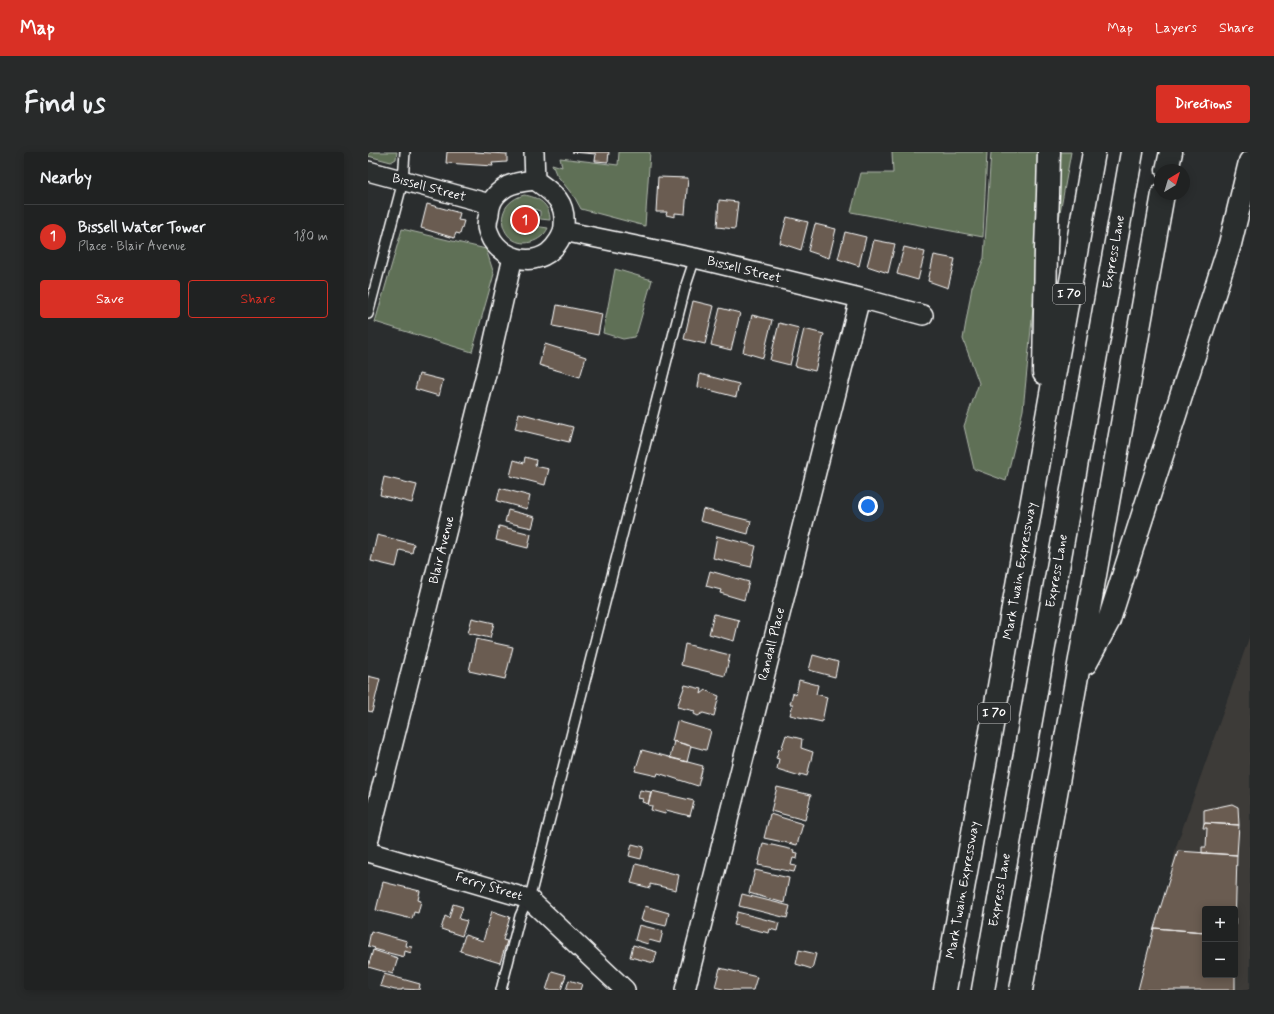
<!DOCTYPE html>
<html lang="en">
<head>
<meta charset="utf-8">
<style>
	:root { --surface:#202222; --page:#282a2a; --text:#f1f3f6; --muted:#a2a4a5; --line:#3d3f40; --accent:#d93025 }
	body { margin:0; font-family:Mynerve,sans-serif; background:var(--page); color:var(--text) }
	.controls { position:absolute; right:12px; bottom:12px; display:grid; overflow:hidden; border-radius:4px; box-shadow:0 2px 10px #0003 }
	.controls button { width:36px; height:36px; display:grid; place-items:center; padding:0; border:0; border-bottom:1px solid var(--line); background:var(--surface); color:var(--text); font:20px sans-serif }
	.compass { position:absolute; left:786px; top:12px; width:36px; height:36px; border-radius:50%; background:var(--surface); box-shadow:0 2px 10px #0003; rotate:38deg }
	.you { position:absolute; left:500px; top:354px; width:14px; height:14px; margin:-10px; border:3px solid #fff; border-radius:50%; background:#1a73e8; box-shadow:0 0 0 6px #1a73e833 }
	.badge { display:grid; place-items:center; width:26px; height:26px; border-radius:50%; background:var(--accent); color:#fff; font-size:13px; font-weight:700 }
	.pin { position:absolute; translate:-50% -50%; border:2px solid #fff; box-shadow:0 1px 4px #0006 }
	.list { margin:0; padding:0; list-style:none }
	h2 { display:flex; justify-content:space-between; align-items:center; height:52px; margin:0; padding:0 16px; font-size:17px }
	h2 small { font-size:13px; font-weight:400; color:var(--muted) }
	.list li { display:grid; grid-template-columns:26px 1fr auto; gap:12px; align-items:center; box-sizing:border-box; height:64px; padding:0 16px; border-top:1px solid var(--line) }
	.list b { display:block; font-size:15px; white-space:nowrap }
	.list p { margin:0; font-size:13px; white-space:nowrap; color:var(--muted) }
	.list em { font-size:13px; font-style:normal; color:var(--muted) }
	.actions { display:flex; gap:8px; padding:12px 16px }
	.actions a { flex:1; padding:9px 0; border:1px solid var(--accent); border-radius:4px; text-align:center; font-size:14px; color:var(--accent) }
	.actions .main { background:var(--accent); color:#fff }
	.map { position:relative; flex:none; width:882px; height:838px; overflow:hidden; border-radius:4px }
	header { display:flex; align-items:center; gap:24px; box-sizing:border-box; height:56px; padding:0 20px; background:var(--accent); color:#fff }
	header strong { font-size:19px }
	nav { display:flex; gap:22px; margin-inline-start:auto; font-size:14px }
	.intro { display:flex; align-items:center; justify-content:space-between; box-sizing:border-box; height:96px; padding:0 24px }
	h1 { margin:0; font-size:28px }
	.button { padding:10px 18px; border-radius:4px; background:var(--accent); color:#fff; font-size:14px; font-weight:700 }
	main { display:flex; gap:24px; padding:0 24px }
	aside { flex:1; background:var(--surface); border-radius:4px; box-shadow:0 2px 10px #0003 }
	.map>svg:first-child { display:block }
	.built { fill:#3d3b38; fill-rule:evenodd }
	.green { fill:#5f6f57; stroke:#afb7ab }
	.building { fill:#6a5c51; stroke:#fff }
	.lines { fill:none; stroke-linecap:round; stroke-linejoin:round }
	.service-casing { stroke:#fff; stroke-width:12 }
	.minor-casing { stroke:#fff; stroke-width:22 }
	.motorway-casing { stroke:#fff; stroke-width:25 }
	.service { stroke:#2a2d2e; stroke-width:9 }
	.minor { stroke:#2a2d2e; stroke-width:19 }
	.motorway { stroke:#2a2d2e; stroke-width:22 }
	.labels { text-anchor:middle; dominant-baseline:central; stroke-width:3.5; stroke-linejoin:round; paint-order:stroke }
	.shield { fill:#2a2d2e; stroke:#bfc0c0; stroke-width:1 }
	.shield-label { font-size:12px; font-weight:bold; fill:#fff }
	.street-label { font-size:13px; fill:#fff; stroke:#2a2d2e }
</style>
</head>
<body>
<header>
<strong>Map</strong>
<nav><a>Map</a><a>Layers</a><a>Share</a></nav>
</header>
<div class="intro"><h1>Find us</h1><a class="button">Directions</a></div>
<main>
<aside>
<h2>Nearby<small></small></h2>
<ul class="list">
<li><span class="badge">1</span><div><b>Bissell Water Tower</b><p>Place · Blair Avenue</p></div><em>180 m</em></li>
</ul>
<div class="actions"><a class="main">Save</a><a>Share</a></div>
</aside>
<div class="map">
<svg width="882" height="838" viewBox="0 0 882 838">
	<rect width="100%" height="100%" fill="#2a2d2e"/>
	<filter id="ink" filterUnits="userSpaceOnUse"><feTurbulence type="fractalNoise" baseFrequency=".025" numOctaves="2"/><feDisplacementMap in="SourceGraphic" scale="8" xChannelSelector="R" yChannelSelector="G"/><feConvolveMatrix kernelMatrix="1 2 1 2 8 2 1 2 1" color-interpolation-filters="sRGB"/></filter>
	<g filter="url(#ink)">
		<path class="built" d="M882,483v355h-103l29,-143zM837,757h30v66h-30z"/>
		<path class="green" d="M0,0h29l-1,7 -5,3 -23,-6z
			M251,0h31l-5,74 -64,-17 -6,-11 -19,-24 -4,-10 10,3 -2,-9 58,7z
			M524,0h95l-4,85 -132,-25 10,-39h32z
			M623,0h48v77l-7,90 -9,91 -17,71 -32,-12 -10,-43 15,-43 -16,-44 9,-52 12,-29z
			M689,0h14l-17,95z
			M156,43c14,2 26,9 26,25l-10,-1v-8l-18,-6 -1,2h-3l-5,19 19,5 2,-5 14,2c-3,7 -10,12 -17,14 -28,8 -44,-36 -7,-47z
			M34,77l84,20 8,25 -22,78 -97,-30z
			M247,117l37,11 -15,52 -3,5 -11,2 -20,-6z"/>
		<path class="building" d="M79,0h28l32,2v8l-15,1 1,3 -47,-3z
			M204,0h37l-1,10 -13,-1 1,-7z
			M290,25l30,1 -3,36 -10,-1v4l-9,-2 1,-3h-11z
			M351,48l19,2 -3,27 -18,-2z
			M59,52l33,9 -2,7 6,1 -4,13 -4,-1 -2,5 -33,-10z
			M152,60l14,3 -3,14 -15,-3z
			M419,65l21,5 -7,28 -21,-7z
			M447,72l21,5 -7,29 -21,-7z
			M477,80l21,5 -7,29 -21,-7z
			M506,88l21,4 -7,29 -21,-7z
			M536,95l21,5 -7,28 -21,-6z
			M566,103l21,4 -7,29 -20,-7z
			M325,149l21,5 -9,38 -21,-5z
			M189,153l45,9 -4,21 -45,-9z
			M352,156l20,5 -9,37 -20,-5z
			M384,163l20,5 -9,38 -20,-6z
			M411,171l20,5 -9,37 -20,-5z
			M436,177l20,5 -9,37 -20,-5z
			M177,192l41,13 -6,20 -41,-12z
			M51,222l24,6 -4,16 -24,-7z
			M332,222l39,10 -3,13 -38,-10z
			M151,261l54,14 -4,15 -54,-13z
			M157,305l11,3 -1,6 14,3 -4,16 -35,-9 4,-16 10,3z
			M16,325l33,8 -5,18 -32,-8z
			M132,336l30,8 -3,13 -30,-8z
			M335,357l48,12 -3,13 -48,-13z
			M140,358l27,7 -3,11 -27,-6z
			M131,374l32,8 -3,14 -32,-8z
			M9,383l37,9 -2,9 -12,-3 -4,17 -25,-6z
			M349,384l39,10 -5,21 -38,-9z
			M342,419l39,11 -5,18 -24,-7 1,-3 -15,-4z
			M346,462l25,6 -5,21 -25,-7z
			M104,466l22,5 -4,15 -22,-5z
			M108,487l37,8 -8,32 -36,-8z
			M317,492l45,11 -5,21 -44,-11z
			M445,503l25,7 -3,15 -26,-7z
			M0,524l12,3 -8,33 -4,-1z
			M431,528l19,5 -2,9 11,3 -5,25 -32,-7 3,-11h-3l3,-11 3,2z
			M317,533l17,4 -1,5 5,-4 3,1v1l10,4 -5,20 -11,-3 -5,3 -4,-2 1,-3 -18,-4z
			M309,569l34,10 -5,19 -34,-9z
			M418,583l16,4 -1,9 12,4 -6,24 -7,-2v2l-23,-7 2,-10 -3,-1 3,-9 2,1z
			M306,589l17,5 -4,16 -17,-4z
			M274,598l61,16 -5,20 -40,-13 -1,3 -22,-5z
			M409,635l34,8 -6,25 -34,-9z
			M272,638l11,2 -3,12 -6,-2 1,-3 -5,-1z
			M284,639l42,10 -4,15 -24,-6 -1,4 -14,-4 1,-4 -4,-1z
			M864,652l6,3 1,18 -35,-2v-13z
			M402,662l33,10 -6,21 -33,-7z
			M836,671l35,2 -2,30 -35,-2v-6h4l1,-19h-4z
			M395,691l31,7 -1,2 5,1 -1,6 -4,-1 -2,7 5,1 -2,6 -36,-7z
			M264,692l12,3 -3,12 -12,-3z
			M810,699l59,4 -2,74v-20h-30v23l-51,-4z
			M268,712l43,11 -3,15 -26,-6v4l-19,-5z
			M387,718l34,8 -5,25 -35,-10z
			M15,730l37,9 -2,9 3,1 -3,12 -4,-1 -2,7 -36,-9z
			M374,742l48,12 -3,12 -48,-12z
			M85,752l10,3 -4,12 8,2 -5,15 -21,-7 4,-13 4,2z
			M277,754l24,7 -3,13 -25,-6z
			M124,759l18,6 -7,23 4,1 -7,22 -40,-12 5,-16 18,6z
			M369,760l42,11 -2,8 -7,-2 -1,4 -35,-8z
			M271,773l24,6 -3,12 -11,-3 -1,4 -13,-4z
			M786,776l51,4v43h30v15h-97z
			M3,779l36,10 -1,5 6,1 -1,6 -6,-2 -1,6 -30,-8 1,-1 -7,-2z
			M265,793l24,7 -3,11 -24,-6z
			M5,798l25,8 -5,16 -25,-7z
			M431,798l17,4 -4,15 -16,-5z
			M352,816l37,9 -4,13h-27l-11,-3z
			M184,819l14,4 -5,15h-15z
			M16,822l36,10 -1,6 -17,-1v1h-7l-15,-4z
			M201,828l13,4 -2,6h-14z"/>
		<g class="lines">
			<g class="service-casing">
				<path id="service" d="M0,162l35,-133 2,-29
					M133,838l19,-74 12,-27 154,-604 9,-27"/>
			</g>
			<g class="minor-casing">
				<path id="minor" d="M166,0l1,28
					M0,19l122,33
					M167,28c18,13 31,21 29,45 0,10 -8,22 -16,28 -19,13 -44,5 -56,-13 -2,-4 -5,-10 -5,-14 0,-4 1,-9 2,-12 1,-13 6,-20 17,-27 8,-5 20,-6 29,-7z
					M195,79l132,27 165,40 63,17
					M0,690l121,-480 24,-105
					M0,700l161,47 96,91
					M317,838l175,-692"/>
			</g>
			<g class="motorway-casing">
				<path id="motorway" d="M799,18l4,-18
					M676,221l2,-124 2,-54 1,-43
					M718,511l23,-43 121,-376 20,-82
					M577,838l149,-838
					M615,838l149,-838
					M653,838l142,-796"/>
			</g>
			<use href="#service" class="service"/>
			<use href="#minor" class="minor"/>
			<use href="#motorway" class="motorway"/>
		</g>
	</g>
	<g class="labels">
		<g class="shield">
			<rect x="685" y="132" width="32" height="20" rx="3"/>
			<rect x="610" y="551" width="32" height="20" rx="3"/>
		</g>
		<g class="shield-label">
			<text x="701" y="142">I 70</text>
			<text x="626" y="561">I 70</text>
		</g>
		<g class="street-label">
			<text transform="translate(61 36) rotate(15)">Bissell Street</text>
			<text transform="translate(746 100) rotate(-80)">Express Lane</text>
			<text transform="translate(376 118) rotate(14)">Bissell Street</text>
			<text transform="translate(74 398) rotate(-76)">Blair Avenue</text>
			<text transform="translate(652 419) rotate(-80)">Mark Twain Expressway</text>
			<text transform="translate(689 419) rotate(-80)">Express Lane</text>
			<text transform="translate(404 492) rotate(-76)">Randall Place</text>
			<text transform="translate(121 735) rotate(17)">Ferry Street</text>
			<text transform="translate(595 738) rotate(-80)">Mark Twain Expressway</text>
			<text transform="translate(632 738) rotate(-80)">Express Lane</text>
		</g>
	</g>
</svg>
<div class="controls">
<button>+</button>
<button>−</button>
</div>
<svg class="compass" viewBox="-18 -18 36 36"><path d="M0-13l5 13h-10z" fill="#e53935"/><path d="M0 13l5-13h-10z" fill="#a2a4a5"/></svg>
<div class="you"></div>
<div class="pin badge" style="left:157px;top:68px">1</div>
</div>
</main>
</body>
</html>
